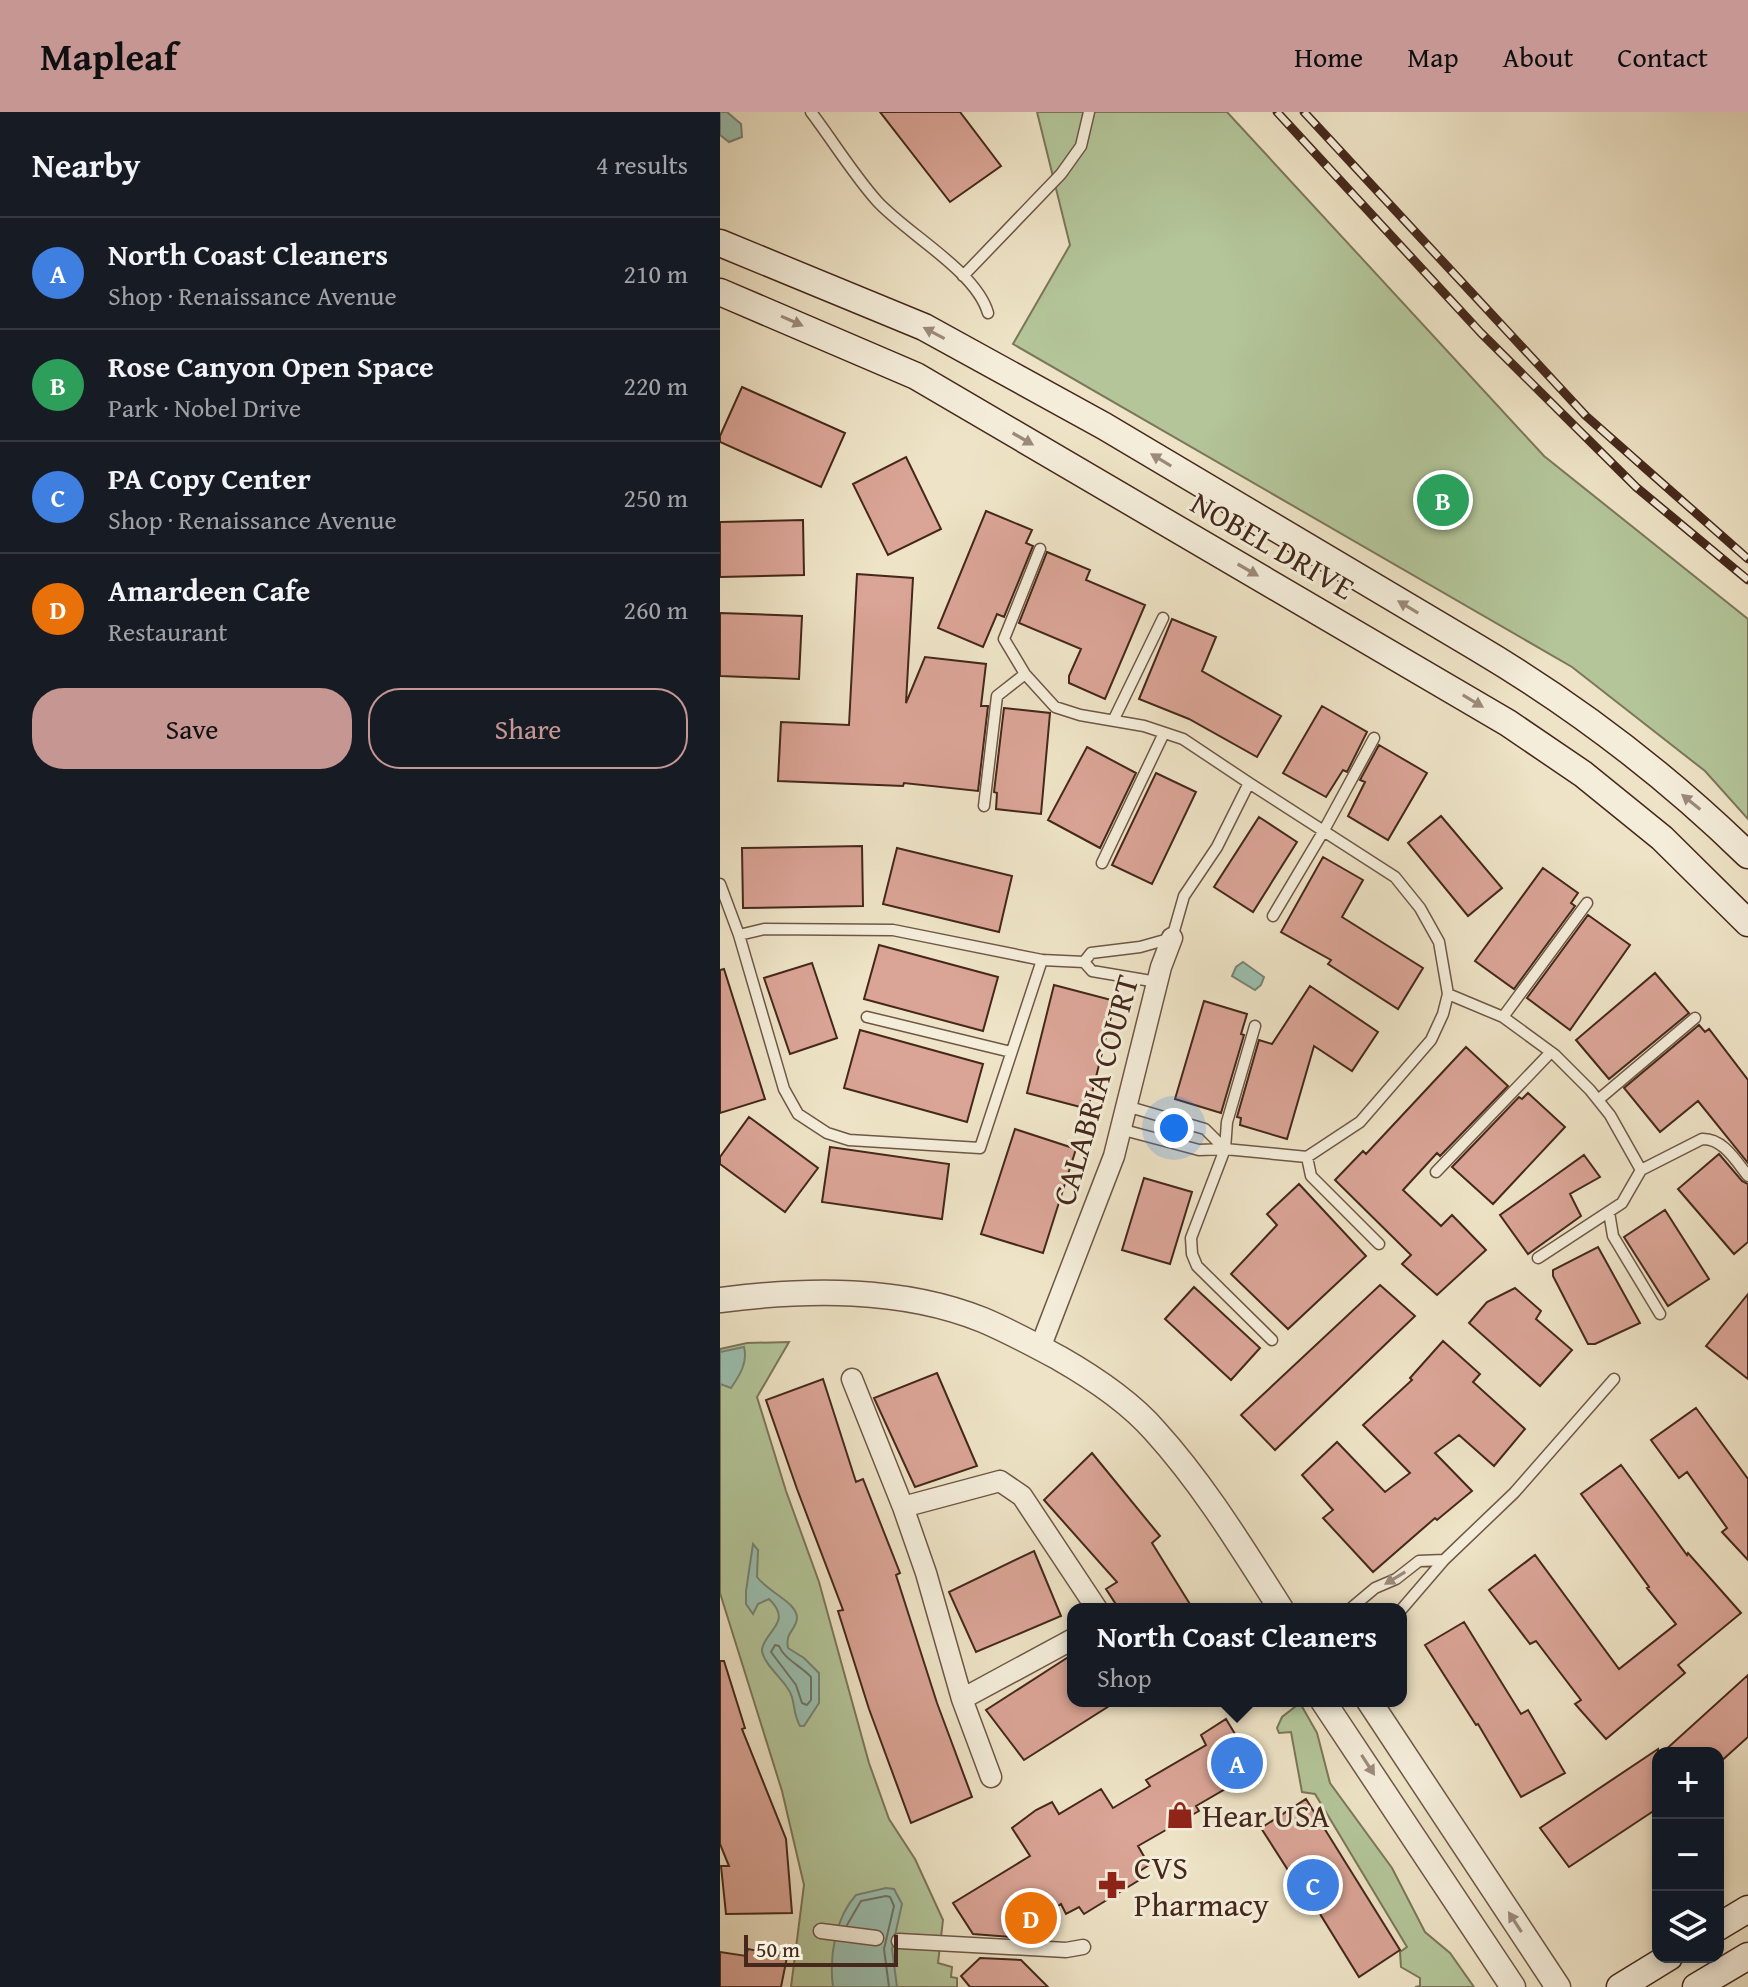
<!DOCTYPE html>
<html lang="en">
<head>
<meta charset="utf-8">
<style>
	:root { --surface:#171b24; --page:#20242c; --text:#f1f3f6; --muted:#9ea1a6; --line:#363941; --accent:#c59692 }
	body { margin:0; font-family:"Gentium Book Plus",serif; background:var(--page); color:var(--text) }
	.controls { position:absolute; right:24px; bottom:24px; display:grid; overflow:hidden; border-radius:16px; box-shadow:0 4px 12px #0003 }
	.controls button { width:72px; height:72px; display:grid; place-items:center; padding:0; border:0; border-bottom:2px solid var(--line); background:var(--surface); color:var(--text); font:40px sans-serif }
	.scale { position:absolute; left:24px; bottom:20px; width:154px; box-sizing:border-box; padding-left:8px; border:4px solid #45281b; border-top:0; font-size:22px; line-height:28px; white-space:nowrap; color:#45281b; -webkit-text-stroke:6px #f4edda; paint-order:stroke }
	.you { position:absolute; left:454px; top:1016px; width:28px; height:28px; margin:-20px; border:6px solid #fff; border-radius:50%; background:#1a73e8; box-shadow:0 0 0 12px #1a73e833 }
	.badge { display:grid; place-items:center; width:52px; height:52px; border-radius:50%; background:var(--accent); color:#fff; font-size:26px; font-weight:700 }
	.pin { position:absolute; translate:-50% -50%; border:4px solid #fff; box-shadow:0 2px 8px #0006 }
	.popup { position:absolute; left:347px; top:1491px; width:340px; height:104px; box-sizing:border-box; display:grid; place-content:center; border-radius:16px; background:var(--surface); filter:drop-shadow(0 2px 6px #0005); font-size:26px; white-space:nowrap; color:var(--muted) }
	.popup b { font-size:30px; color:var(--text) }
	.popup::after { content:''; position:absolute; left:50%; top:100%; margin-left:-16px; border:16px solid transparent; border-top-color:var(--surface) }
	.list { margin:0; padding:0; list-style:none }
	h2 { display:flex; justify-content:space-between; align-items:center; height:104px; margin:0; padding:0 32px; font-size:34px }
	h2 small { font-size:26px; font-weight:400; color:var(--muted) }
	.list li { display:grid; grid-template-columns:52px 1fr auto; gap:24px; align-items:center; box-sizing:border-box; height:112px; padding:0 32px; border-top:2px solid var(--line) }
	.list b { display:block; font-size:30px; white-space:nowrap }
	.list p { margin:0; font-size:26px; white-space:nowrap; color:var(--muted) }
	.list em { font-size:26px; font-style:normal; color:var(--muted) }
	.actions { display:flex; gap:16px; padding:24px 32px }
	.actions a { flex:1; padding:18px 0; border:2px solid var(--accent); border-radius:32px; text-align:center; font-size:28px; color:var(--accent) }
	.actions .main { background:var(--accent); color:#111 }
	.icon { flex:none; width:44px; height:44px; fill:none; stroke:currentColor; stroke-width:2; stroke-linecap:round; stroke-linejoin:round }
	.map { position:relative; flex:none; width:1028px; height:1875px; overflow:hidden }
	header { display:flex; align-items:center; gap:48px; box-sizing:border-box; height:112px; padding:0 40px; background:var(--accent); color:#111 }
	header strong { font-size:38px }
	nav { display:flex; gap:44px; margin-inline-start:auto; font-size:28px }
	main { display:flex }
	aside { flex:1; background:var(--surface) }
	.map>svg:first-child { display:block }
	.green { fill:#b3c599; stroke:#7c765a; stroke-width:2 }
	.water { fill:#9bbfaf; stroke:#798374; stroke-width:2 }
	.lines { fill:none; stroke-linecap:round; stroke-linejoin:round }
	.shore { stroke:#707465; stroke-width:2 }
	.building { fill:#daa496; stroke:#45281b; stroke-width:2 }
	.service-casing { stroke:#6f5746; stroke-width:13 }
	.pedestrian-casing { stroke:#6f5746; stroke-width:17 }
	.minor-casing { stroke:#6f5746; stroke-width:23 }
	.tertiary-casing { stroke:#6f5746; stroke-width:27 }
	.secondary-casing { stroke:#45281b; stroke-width:29 }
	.service { stroke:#f4edda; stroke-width:10 }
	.pedestrian { stroke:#f4edda; stroke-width:14 }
	.minor { stroke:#f4edda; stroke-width:20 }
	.tertiary { stroke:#f4edda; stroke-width:24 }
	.secondary { stroke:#f4edda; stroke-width:26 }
	.rail-casing { stroke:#45281b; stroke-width:9 }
	.rail { stroke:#f4edda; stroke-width:6; stroke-dasharray:18; stroke-linecap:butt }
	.oneway { fill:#9c8a7a }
	.labels { text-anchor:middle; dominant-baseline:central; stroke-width:6; stroke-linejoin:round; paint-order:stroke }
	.street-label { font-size:32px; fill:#45281b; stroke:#f4edda }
	.poi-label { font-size:32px; fill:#45281b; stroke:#f4edda; text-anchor:start }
</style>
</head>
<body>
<header>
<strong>Mapleaf</strong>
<nav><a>Home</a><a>Map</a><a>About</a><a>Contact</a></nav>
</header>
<main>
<aside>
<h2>Nearby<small>4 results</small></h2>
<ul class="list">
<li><span class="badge" style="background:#3f7fe0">A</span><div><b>North Coast Cleaners</b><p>Shop · Renaissance Avenue</p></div><em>210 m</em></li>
<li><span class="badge" style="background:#2e9e5b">B</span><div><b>Rose Canyon Open Space</b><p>Park · Nobel Drive</p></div><em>220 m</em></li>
<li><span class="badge" style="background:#3f7fe0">C</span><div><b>PA Copy Center</b><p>Shop · Renaissance Avenue</p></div><em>250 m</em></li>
<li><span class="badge" style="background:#e8710a">D</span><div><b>Amardeen Cafe</b><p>Restaurant</p></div><em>260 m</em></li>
</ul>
<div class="actions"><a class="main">Save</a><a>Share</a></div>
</aside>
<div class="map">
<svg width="1028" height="1875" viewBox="0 0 1028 1875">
	<rect width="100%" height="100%" fill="#eee3c6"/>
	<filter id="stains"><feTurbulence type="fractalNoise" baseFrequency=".0025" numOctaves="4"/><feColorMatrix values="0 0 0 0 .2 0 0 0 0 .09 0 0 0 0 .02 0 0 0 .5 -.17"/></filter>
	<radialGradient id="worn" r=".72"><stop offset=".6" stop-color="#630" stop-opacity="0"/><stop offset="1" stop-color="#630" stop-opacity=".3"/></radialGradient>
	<path class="green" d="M317,0h190l317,344 204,163v200l-43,-48 -133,-104 -559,-323 57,-99z
		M69,1230l-32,55 29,94 33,91 50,181 20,56 26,40 28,61 -5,43 14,4 -1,10 6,1v9h-166l13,-102 -22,-94 -62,-198v-244l27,-6z
		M580,1591l17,30 13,50 62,85 33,64 25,21 24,34h-59l5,-1v-8l-19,-11 -1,-15 7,-5 -92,-153 -13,-2 -11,-60 -12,1 -2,-5 5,-11z"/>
	<path class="water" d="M0,0h7l14,12 1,13 -13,5 -9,-7z
		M523,850l21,15 -3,8 -6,5 -23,-14 4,-9z
		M24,1235c4,15 -4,28 -13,41l-11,-4v-32z
		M33,1432l5,6 -1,27c12,16 40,25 40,41 -1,13 -12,13 -9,30l16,10 15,15v30l-15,23h-4c-9,-16 -3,-26 -14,-40 -6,-9 -25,-26 -24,-37 4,-19 31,-27 7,-50l-11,5 -5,10 -7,-10v-13z
		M166,1776l8,1 8,15 -10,45 5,38h-64c-4,-30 2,-69 23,-92z"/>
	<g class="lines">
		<path class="shore" d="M55,1533l4,1c5,13 22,20 32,31v23l-4,5 -5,-2 -6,-18 -25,-33z
			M127,1813l14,-24 25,-5 4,1 4,9 -10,43 5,38"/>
	</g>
	<path class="building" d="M160,0h80l41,54 -51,36z
		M22,275l103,46 -24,54 -101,-45v-6z
		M186,345l35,72 -53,26 -35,-71z
		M266,399l46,19 -6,13 7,3 -29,71 -7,-3 -14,33 -45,-19z
		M83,408l1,55 -84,2v-55z
		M327,440l43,18 -4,10 59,25 -40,94 -36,-16v-7l12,-27 -62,-26z
		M137,462l56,4 -7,125 19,-46 61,7 -5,42h7l-10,85 -74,-8 -1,3 -125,-5 3,-59 68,3z
		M0,501l82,3 -3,63 -79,-3z
		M452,507l44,18 -14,34 79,45 -24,41 -68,-38 -50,-20z
		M602,594l45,26 -20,40 -4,-2 -17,27 -43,-24z
		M284,596l46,5 -9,101 -45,-5 1,-16 -3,-1z
		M659,633l48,28 -39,67 -40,-24 17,-34 -5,-2z
		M367,635l49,26 -36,75 -52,-28z
		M436,661l40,19 -44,92 -40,-19z
		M721,704l61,72 -34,28 -60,-73z
		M539,705l38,25 -44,70 -39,-25z
		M142,734l1,60 -120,2 -1,-60z
		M177,736l115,28 -13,56 -116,-28z
		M603,745l40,23 -21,37 81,51 -25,41 -70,-45 3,-4 -50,-28z
		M823,756l35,25 -7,10 4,3 -61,83 -39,-28z
		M868,803l42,30 -60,85 -43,-32z
		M159,833l119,32 -15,54 -119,-32z
		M92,851l25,75 -47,16 -26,-76z
		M4,857l41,130 -45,14v-143z
		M935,861l34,40 -80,66 -33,-39z
		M334,873l61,16 -27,108 -61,-16z
		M590,874l68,46 -26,39 -38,-25 -27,93 -47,-14 1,-7 -4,-1 22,-77 13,4z
		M484,889l43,13 -6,20 3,1 -23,78 -46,-14z
		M979,913l6,7 4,-3 39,51v83l-50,-62 -38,31 -36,-44z
		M140,918l123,34 -16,58 -123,-34z
		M746,935l42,39 -68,70 -3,-3 -34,37 38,36 11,-11 34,35 -49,45 -35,-31 9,-9 -76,-75 28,-29 3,3z
		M808,981l37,34 -72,77 -41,-37 67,-70 3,2z
		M29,1005l69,51 -33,44 -65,-48v-7z
		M295,1017l61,20 -33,104 -62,-19z
		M110,1035l119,17 -7,55 -120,-17z
		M999,1042l23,27 6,3v58l-14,12 -56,-65z
		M864,1043l16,22 -30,17 11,22 -53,38 -28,-39z
		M424,1066l48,14 -22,72 -48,-14z
		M579,1072l67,72 -78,73 -57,-55 46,-49 -10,-11z
		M945,1098l44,69 -41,27 -44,-69z
		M878,1135l42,76 -45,21h-7l-35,-68v-6z
		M660,1173l35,31 -140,134 -34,-35z
		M474,1175l66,61 -29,32 -66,-61z
		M795,1176l26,23 -5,8 36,31 -32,36 -71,-63 18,-21z
		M1028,1182v85l-42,-33z
		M723,1229l37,33 -7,8 52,47 -31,37 -35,-31 -24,18 37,38 -35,29 -2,-2 -62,54 -50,-54 10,-8 -31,-35 35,-33 48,50 25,-19 -47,-48 49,-45 -2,-2z
		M217,1261l40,93 -62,21 -41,-89z
		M103,1267l33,103 7,-3 37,94 -4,2 41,128 35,94 -61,26 -42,-114 -31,-98 5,-1 -46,-121 -31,-89z
		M976,1296l52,71v81l-26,-28 5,-4 -40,-56 -8,6 -28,-38z
		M372,1341l68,83 -8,7 41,66h-74l-13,-20 11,-7 -73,-82z
		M901,1353l66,90 1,-2 53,60 -63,52 7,8 -79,66 -31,-35 6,-4 -45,-59 -6,3 -41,-54 46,-35 84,114 57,-45 -29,-36 2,-1 -68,-93z
		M314,1439l27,65 -85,36 -27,-60z
		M744,1510l57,92 7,-4 37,63 -44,24 -43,-73 -2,1 -51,-80z
		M353,1542v47h44l-93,59 -38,-50z
		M0,1549h4l21,67 -3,1 44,110 6,74 -66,1 -5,-48h8l-9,-22z
		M1028,1563v62l-30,27v-11h-56z
		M506,1607l27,45 -24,15 3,6 -36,21 3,5 -61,35 11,19 -12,8 4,6 -57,35 -5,-7 -13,7 -5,-10 -50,33 -38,-3 -20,-31 77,-47 -18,-28 24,-18 16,-8 7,12 42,-25 12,19 37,-22 -4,-6 60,-35 -5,-10z
		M938,1637v59l-89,59 -29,-39z
		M586,1687l94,151 -41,27 -60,-97 -4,1 -34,-53z
		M28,1837l39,8 -6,30h-61v-35l26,4z
		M260,1846l41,2 27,27h-78l-9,-11z"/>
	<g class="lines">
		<g class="service-casing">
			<path id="service" d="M91,0c22,29 42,62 66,89 30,33 99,70 111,112
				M243,164l98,-102 20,-28 8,-34
				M305,562l-21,-35 36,-90
				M394,607l49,-101
				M264,694l13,-110 28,-22 30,33 25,8 64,11 39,13 66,44
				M382,751l62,-130
				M0,772l19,51
				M553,804l50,-84 51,-94
				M322,848l-62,188 -131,-8 -22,-7 -29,-19 -14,-25 -45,-154 25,-6 129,1 149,30 42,2 8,9 65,11
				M364,850l7,-9 49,-6 32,-9 12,-42 33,-49 32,-64 146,94 25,31 19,34 9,52 -5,20 -12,26 -71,82 -53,35 -82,-8 2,-27 28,-96
				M728,882l55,23 52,38 35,35 20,25 31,55 61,-31c21,-1 34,22 46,37
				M147,905l144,35
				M783,905l84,-114
				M878,988l97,-82
				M406,994l79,23 20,20
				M400,1017l79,21 26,-1
				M505,1037l-34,89 1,16 5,12 75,74
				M587,1045l4,19 68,68
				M716,1060l115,-120
				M889,1100l4,24 47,78
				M818,1146l84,-55 19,-33
				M630,1497l25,-21 21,-9 23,-18 25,-1
				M681,1498l43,-50 70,-67 100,-114"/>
		</g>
		<g class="pedestrian-casing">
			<path id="pedestrian" d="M101,1819l55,7
				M179,1829l167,9 17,-3"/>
		</g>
		<g class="minor-casing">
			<path id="minor" d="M320,1236l74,-192 47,-189 11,-29
				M132,1267l51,128 23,66 36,126 29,78
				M280,1369l22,15 75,113
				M183,1395l97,-26
				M242,1587l111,-60"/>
		</g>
		<g class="tertiary-casing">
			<path id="tertiary" d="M0,1188c86,-11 181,-13 263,20 26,11 52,25 76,38 35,20 70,43 96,73 49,54 87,117 126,178
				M603,1589l190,286
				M649,1589l189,286"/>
		</g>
		<g class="secondary-casing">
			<path id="secondary" d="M0,131l204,84 180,99 372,221c98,58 190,128 272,208
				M0,180l196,84 592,347 75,51 79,64 86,85
				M998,1815l30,-18
				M900,1875l49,-30
				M976,1875l52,-31"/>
		</g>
		<use href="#service" class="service"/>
		<use href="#pedestrian" class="pedestrian"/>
		<use href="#minor" class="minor"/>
		<use href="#tertiary" class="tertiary"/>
		<use href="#secondary" class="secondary"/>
		<g class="rail-casing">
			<path id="rail" d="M557,0l204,221 155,154 112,93
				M584,0l282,304 162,143"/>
		</g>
		<use href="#rail" class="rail"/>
	</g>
	<defs><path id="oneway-solid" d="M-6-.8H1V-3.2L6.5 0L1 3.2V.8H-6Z" transform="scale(2)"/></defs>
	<g class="oneway">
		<use href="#oneway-solid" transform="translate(72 209) rotate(24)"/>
		<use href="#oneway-solid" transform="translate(214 221) rotate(-152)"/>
		<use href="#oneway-solid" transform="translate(303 327) rotate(30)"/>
		<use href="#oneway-solid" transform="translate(441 348) rotate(-149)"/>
		<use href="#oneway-solid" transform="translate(528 458) rotate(30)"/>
		<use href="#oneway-solid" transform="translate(688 495) rotate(-149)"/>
		<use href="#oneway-solid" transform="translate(753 589) rotate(31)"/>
		<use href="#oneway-solid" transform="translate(971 690) rotate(-141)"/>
		<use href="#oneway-solid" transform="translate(675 1466) rotate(149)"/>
		<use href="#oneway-solid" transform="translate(648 1653) rotate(57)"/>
		<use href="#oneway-solid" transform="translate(795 1810) rotate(-123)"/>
	</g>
	<defs>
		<g id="shop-bare" transform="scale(2.16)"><path d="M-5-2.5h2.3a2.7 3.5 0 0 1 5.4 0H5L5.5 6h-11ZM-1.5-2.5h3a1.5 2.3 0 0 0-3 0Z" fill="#8f2418" stroke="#f4edda" stroke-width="2.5" paint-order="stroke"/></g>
		<g id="pharmacy-bare" transform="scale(2.16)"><path d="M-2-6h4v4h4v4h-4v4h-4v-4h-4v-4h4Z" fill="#8f2418" stroke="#f4edda" stroke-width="2.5" paint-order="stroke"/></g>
	</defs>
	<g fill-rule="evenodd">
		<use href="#shop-bare" x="460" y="1703"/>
		<use href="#pharmacy-bare" x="392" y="1773"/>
	</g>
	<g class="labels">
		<g class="street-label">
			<text transform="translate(553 433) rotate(30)">NOBEL DRIVE</text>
			<text transform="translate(375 978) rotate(-74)">CALABRIA COURT</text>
		</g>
		<g class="poi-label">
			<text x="482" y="1703">Hear USA</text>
			<text x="414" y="1755">CVS<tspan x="414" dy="37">Pharmacy</tspan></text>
		</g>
	</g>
	<rect width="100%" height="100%" filter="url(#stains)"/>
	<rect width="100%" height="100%" fill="url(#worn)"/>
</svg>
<div class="controls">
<button>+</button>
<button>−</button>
<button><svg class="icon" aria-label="layers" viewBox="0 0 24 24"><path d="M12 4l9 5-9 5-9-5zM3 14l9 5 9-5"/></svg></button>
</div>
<div class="scale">50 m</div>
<div class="you"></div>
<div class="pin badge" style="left:517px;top:1651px;background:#3f7fe0">A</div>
<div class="popup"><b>North Coast Cleaners</b>Shop</div>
<div class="pin badge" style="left:723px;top:388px;background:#2e9e5b">B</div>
<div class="pin badge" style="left:593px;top:1773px;background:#3f7fe0">C</div>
<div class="pin badge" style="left:311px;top:1806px;background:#e8710a">D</div>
</div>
</main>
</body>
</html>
